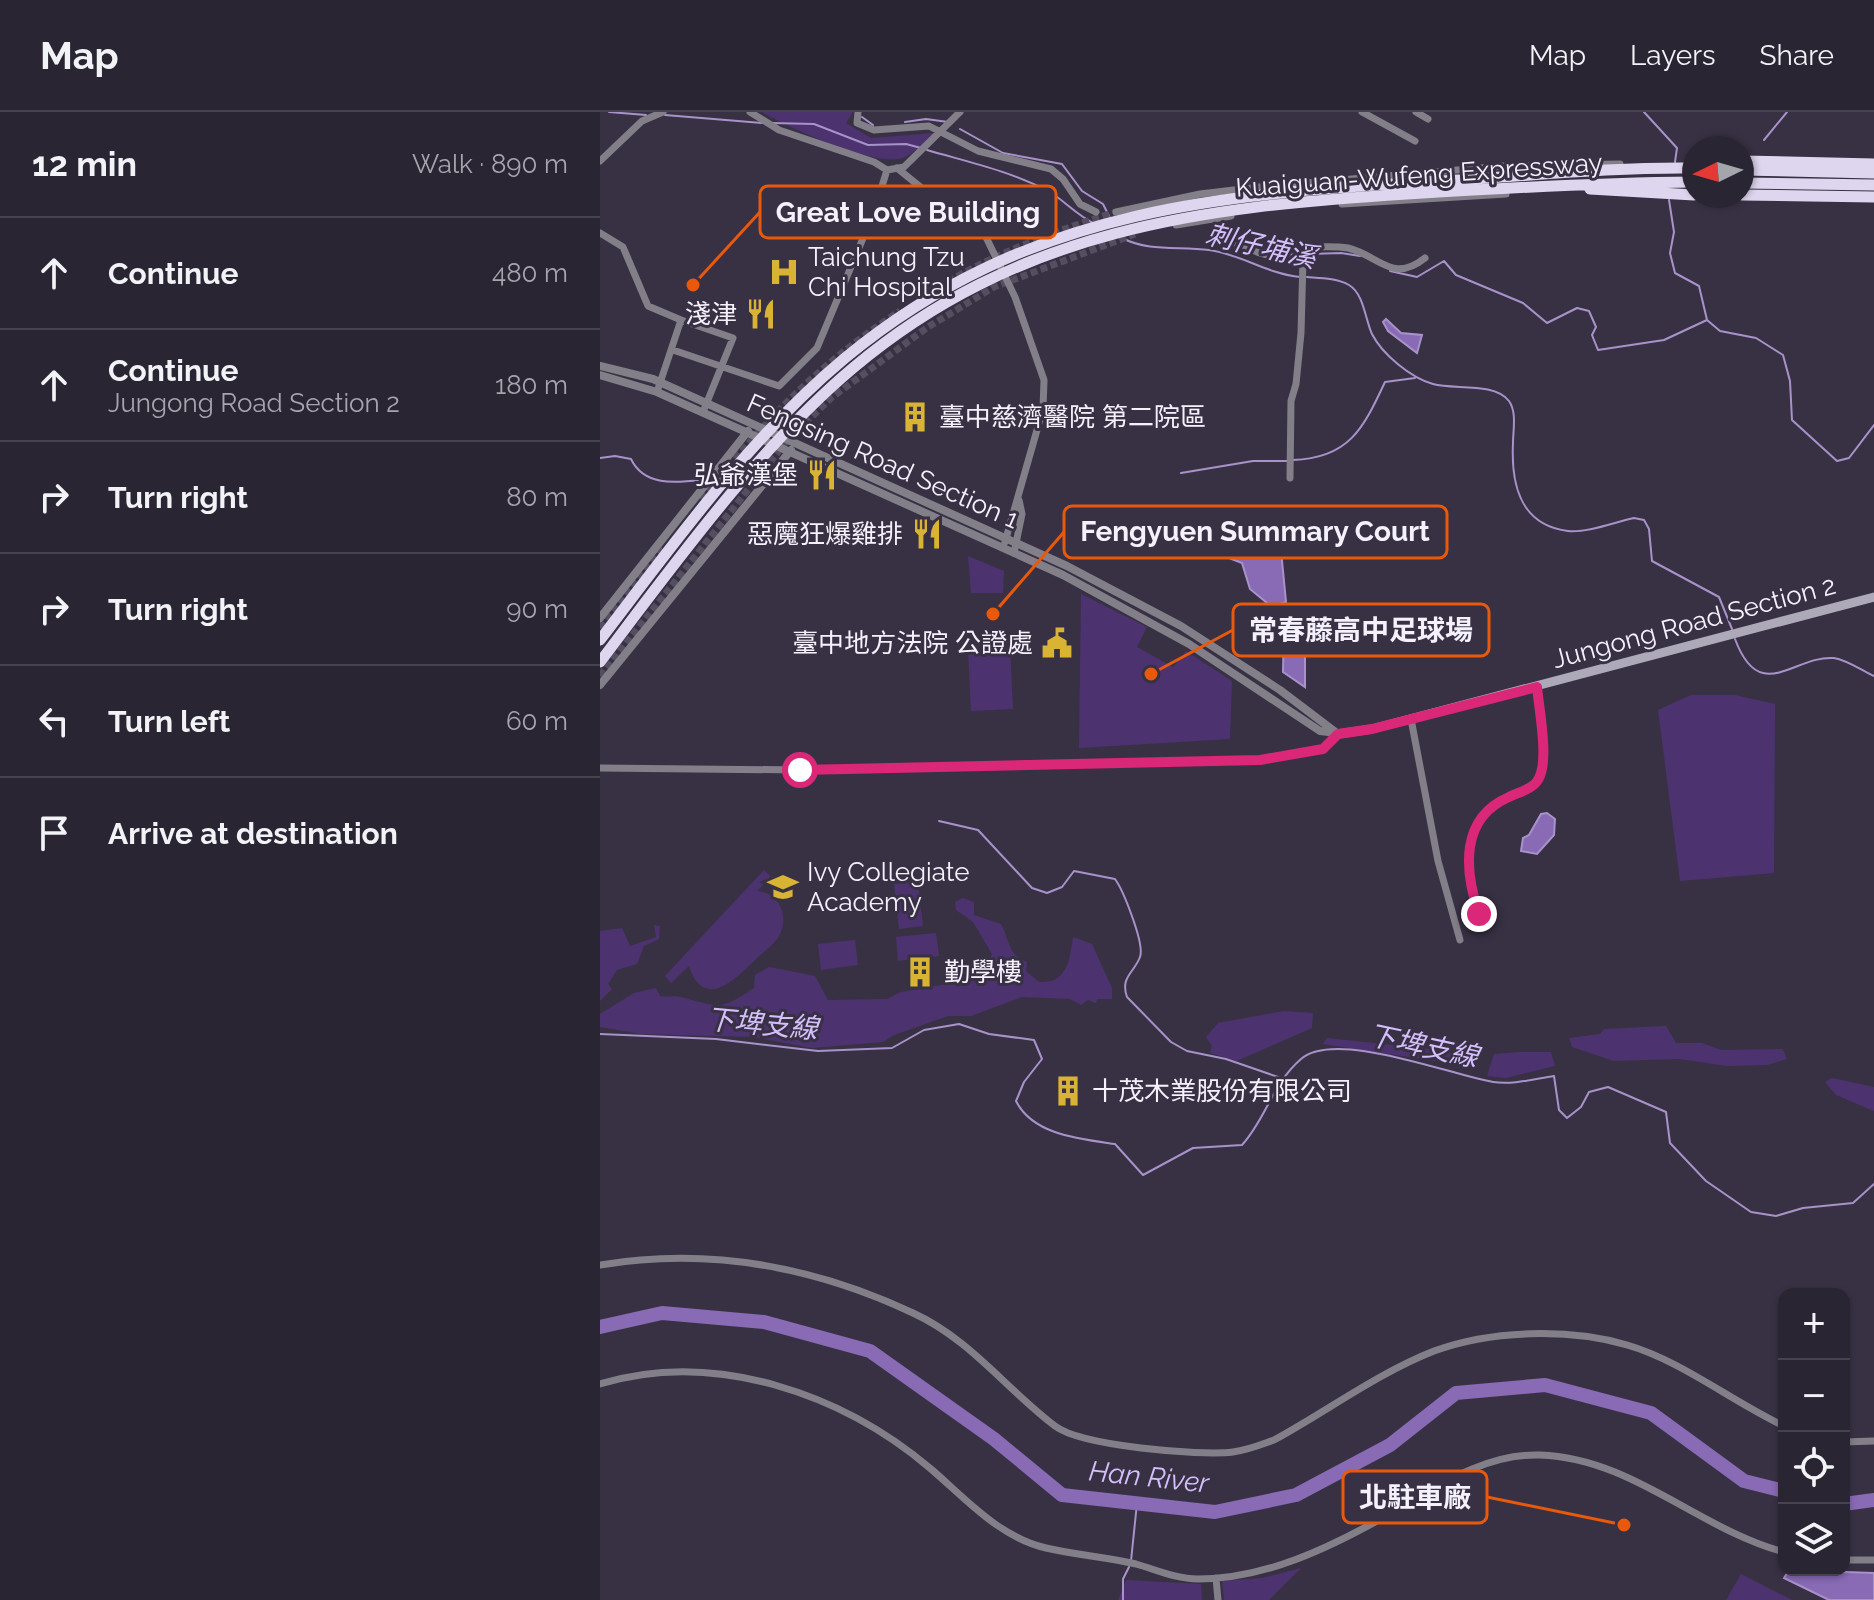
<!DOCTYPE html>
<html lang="en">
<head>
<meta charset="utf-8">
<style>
	:root { --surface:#2a2533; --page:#36313f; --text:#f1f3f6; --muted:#a5a5ac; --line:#46424e }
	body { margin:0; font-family:Raleway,"Noto Sans TC",sans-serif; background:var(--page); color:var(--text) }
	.controls { position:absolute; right:24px; bottom:24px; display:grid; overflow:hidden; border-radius:16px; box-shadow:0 2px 6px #0004 }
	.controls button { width:72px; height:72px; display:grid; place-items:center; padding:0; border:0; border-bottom:2px solid var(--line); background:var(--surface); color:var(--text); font:40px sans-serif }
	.compass { position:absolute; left:1082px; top:24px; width:72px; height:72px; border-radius:50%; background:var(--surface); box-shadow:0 2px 6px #0004; rotate:265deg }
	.stop { position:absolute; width:24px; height:24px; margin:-18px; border:6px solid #db2777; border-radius:50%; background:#fff }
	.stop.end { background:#db2777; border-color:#fff; box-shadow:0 2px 8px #0008 }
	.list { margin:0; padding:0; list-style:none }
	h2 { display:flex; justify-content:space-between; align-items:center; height:104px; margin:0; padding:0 32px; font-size:34px }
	h2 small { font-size:26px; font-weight:400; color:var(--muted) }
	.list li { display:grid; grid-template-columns:52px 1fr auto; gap:24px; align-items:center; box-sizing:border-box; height:112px; padding:0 32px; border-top:2px solid var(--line) }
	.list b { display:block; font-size:30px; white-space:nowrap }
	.list p { margin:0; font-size:26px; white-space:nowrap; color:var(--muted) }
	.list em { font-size:26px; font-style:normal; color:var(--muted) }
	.icon { flex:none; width:44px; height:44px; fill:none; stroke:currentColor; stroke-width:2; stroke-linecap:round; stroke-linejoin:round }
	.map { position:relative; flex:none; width:1274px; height:1488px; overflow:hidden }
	header { display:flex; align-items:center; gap:48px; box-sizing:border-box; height:112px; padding:0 40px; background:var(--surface); border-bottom:2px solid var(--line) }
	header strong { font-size:38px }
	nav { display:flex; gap:44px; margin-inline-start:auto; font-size:28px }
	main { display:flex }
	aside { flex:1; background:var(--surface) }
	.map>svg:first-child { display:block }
	.green { fill:#4c336f }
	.water { fill:#886ab5; stroke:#a892ca; stroke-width:2 }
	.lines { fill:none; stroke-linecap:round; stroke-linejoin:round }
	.stream { stroke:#a892ca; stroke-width:2 }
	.river { stroke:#886ab5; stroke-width:14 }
	.minor-tunnel { stroke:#544e60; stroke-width:7; stroke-dasharray:7 3.5; stroke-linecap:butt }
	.minor { stroke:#837f89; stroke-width:7 }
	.tertiary { stroke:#837f89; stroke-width:8 }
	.secondary { stroke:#aea9b8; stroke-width:9 }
	.trunk { stroke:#ded6ee; stroke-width:11 }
	.trunk-bridge { stroke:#ded6ee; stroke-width:11 }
	.route { stroke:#db2777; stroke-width:10 }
	.labels { text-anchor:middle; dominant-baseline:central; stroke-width:6; stroke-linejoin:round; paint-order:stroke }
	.street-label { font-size:26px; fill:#f4f0fc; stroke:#383144 }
	.poi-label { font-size:26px; fill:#f4f0fc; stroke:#383144; text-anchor:start }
	.water-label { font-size:28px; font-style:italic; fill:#d4befb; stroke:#383144 }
	.leader { fill:none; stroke:#e8590c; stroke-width:3 }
	.callout-dot { fill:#e8590c; stroke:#383144; stroke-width:3 }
	.callout { fill:#383144; stroke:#e8590c; stroke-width:3 }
	.callout-label { font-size:28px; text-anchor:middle; font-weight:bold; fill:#f4f0fc }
</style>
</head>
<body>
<header>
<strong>Map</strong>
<nav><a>Map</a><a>Layers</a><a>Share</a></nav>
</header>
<main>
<aside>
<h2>12 min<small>Walk · 890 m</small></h2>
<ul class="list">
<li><svg class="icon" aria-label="ahead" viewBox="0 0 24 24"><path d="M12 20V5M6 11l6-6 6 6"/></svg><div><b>Continue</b></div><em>480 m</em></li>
<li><svg class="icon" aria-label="ahead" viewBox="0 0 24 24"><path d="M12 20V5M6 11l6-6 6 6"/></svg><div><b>Continue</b><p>Jungong Road Section 2</p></div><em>180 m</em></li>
<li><svg class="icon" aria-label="right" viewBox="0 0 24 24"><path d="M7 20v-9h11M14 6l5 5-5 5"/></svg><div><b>Turn right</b></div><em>80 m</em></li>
<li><svg class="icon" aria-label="right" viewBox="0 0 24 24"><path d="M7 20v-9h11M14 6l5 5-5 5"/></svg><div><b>Turn right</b></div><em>90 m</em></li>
<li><svg class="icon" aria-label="left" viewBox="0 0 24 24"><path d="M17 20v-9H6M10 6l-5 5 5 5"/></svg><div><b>Turn left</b></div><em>60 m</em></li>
<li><svg class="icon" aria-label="arrive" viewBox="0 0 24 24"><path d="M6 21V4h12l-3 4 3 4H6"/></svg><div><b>Arrive at destination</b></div></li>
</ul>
</aside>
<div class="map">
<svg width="1274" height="1488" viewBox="0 0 1274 1488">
	<rect width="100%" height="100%" fill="#383144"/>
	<path class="green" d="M162,0h91l-7,11 25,15 64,-5c-10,9 -23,23 -36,26 -31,5 -109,-31 -137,-47z
		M368,444l36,15 -1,22h-32z
		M481,482l66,33 -10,20 36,20 13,-16 46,30 -2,58 -151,9z
		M410,535l3,62 -42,2 -3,-62z
		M1091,583h44l40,9 -1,169 -94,8 -22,-171z
		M164,758l7,7 -14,14c21,1 31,22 24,41 -4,11 -18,20 -26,28 -20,20 -52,51 -66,6l-18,17 -6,-7z
		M318,769l5,45 -24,3 -5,-45z
		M363,786l11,4v13l27,9c9,16 6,31 26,38l-1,9 13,11c29,2 31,-24 34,-45l19,7 20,44v11h-15l-1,4 -8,-3 -7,5 -11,-6 -48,-2 -51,19h-23l-54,19 -11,7 -71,6 -59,-11 -112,-3 -41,-7v-13l34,-21 22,-5 4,8c8,2 13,-1 20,1 39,9 37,16 74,-9l1,-13 14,-8 46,9 13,24 59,-1 14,-7 58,-10 8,-14 21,-5 4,-9 -19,-32 -17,-12 -1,-8z
		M54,813l6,1 -1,13 -15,7 -7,18 -20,6 -9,14 4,5 -12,12v-70l22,-3 8,18 26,-9z
		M336,821l3,23 -41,5 -2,-24z
		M255,828l3,25 -37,5 -3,-26z
		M684,899l29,2 -1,15 -75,33 -27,-8 2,-7 -6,-9 12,-14z
		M1066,914l10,17h26l19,7 62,-1 4,10 -20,6 -40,1 -48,-7 -65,2 -42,-14 -3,-9 31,-4 4,-5z
		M727,926l150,16 -9,12 -145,-22z
		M919,940h32l4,14 -49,12 -19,-2 7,-22z
		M1232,966l42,9v24l-38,-16 -11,-13z
		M701,1456l-32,32h-45l-2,-19 40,-3z
		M1141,1462l51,26h-66z
		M526,1468l75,4 1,16h-84z"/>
	<path class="water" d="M786,207l15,14 21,2 -5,18 -29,-22 -5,-9z
		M664,423l16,5 6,62 -14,5 -22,-18 -8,-26 -13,-5 -2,-22z
		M684,512l21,13v50l-22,-15z
		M947,701l8,6 -1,16 -17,19 -16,-3 2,-13 6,-3 12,-21z
		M1189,1458l85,3v27h-45l-45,-22z"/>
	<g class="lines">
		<path class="stream" d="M9,0l37,3
			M1044,0l33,36 -2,14
			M65,3l97,8
			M262,5l11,8
			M305,10l21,-3 22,3
			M172,11l42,1 54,21 38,-1 15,4
			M360,17l43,24 59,11 20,27 21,13 7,14
			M1164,28l23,-28
			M327,38c41,12 83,21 121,41 16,9 27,23 47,33
			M1069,88l5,32 -4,21 5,20 24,13 8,34 13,11 36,7 27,17 7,26 2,39 45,41 12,-3 25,-33
			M616,115l61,27 27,1
			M522,126c27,14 57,8 87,12 32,4 58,24 91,27
			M710,142l31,-1 19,3
			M790,159l27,6 27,-16 12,14 67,28 24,20 30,-15 12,3 7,16 -4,8 6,15 66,-10 43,-20
			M707,165c12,1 30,1 42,8 15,9 16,34 23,49 10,20 39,44 61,50 21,6 61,-2 76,17 8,11 4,30 4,42 -2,40 6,82 55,88 19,2 47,-9 66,-13l10,2 5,9 3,32 67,36 13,32
			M0,346l15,-2 16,3c13,27 43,24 70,21
			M693,348c56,-2 70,-31 92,-78l30,-4
			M581,361l72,-12h34
			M1135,527c25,67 59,16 99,19 13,2 29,13 40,18
			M339,709l39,9 54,58 15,5 15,-6 12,-16 41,8c8,11 30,65 25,78 -6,16 -20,20 -13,40l44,45 16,9 39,8 55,19
			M0,922l116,5 102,12 74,-3 32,-18 35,-6 30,10 45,6 8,19 -18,23 -8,19c17,34 64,38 99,43l28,31 50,-27 49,-3c24,-26 30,-61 59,-86 34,-30 150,16 192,23 20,3 41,-3 61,-6l5,34 8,8 14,-11 8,-15 19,-5 58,25 4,31 36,38 45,31 25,4 27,-8 50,-5 21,-19
			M531,1449l6,-58
			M523,1488v-21l6,-12"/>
		<path class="river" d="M0,1215l62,-14 102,9 106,29 124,88 68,56 153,17 81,-17 94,-50 66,-52 89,-8 106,28 93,68 40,10
			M1244,1392l30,-4"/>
		<path class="minor-tunnel" d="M321,186c60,-39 127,-65 195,-86
			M102,388c62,-79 114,-134 198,-189
			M0,516l64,-81
			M0,564l185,-233 46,-45 97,-71 66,-40 141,-53"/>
		<path class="minor" d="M150,0l29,18 95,32 13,8 17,-3 56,-55
			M258,0l-1,11 17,7 55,-4 49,25 73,18 12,10 17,25 16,8
			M762,0l53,29
			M816,0l12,7
			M0,49l42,-40 21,-9
			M297,56l32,26 45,26 11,15 30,62 29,83 -1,29 -38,133
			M742,92l164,-10
			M516,100l84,-18 59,-7 245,-21 116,-2
			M576,113l55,-9
			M615,116l1,7c30,13 54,25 87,25
			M0,121l23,14 25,59 33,14
			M73,238l106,36 38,-38 57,-136 13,-42
			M57,280l24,-72 52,18 -30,74
			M690,366l1,-77 5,-17 5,-51 2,-73 6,-13c13,0 27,-1 39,1 32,8 44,36 77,10
			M414,441l8,-39 -3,-14
			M811,607l27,142 22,79
			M0,656l200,2 460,-10 63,-11 15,-15
			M886,804l-7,-2c-15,-44 -19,-96 30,-117 10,-5 25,-8 30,-19 10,-20 0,-68 -2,-91
			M0,1153c109,-18 213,1 313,48 57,26 93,76 142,113 26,20 144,30 178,26 15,-2 27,-7 41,-12 53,-29 104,-67 160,-89 57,-21 135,-23 193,-6 53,15 106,57 157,81
			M0,1272c115,-35 243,10 331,85 35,30 68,68 115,79 30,7 60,9 90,16 21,6 40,15 62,15 67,0 131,-31 188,-63 48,-27 97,-63 154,-61 92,3 158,74 244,97
			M1244,1330l30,-1
			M1244,1448h30
			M616,1466l2,22"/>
		<path class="tertiary" d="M0,254l53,13 414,187 114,60 99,64 58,44
			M0,263l57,17 406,183 126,69 131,87 17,2
			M0,506l148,-187
			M0,573l191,-235"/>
		<path class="secondary" d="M738,622l34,-5 502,-132"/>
		<path class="trunk" d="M1142,49l132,3
			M1142,58l132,3
			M1142,71l132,2
			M1142,83l132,2"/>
		<path class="trunk-bridge" d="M990,77l104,6
			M0,528c75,-98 150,-203 245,-282 186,-154 386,-165 615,-178 78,-5 155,-13 234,-12
			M0,550c75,-99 158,-214 253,-294 165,-139 348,-161 554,-174 96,-6 191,-11 287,-12"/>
	</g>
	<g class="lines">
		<path class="route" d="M200,658l460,-10 63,-11 15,-15 34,-5 165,-42c2,22 12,72 2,91 -5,11 -20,14 -30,19 -49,21 -45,73 -30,117"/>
	</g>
	<defs>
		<g id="hospital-bare" transform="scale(2.4)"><path d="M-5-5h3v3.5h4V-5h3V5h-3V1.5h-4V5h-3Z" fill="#d9b334" stroke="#383144" stroke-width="2.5" paint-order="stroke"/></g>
		<g id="restaurant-bare" transform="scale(2.4)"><path d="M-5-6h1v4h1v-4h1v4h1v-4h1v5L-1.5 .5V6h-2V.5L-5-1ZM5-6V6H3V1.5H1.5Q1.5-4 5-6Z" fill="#d9b334" stroke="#383144" stroke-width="2.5" paint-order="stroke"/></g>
		<g id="building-bare" transform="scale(2.4)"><path d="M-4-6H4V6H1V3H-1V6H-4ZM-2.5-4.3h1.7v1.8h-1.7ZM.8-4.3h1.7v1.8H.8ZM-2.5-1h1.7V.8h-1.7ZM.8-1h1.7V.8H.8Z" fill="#d9b334" stroke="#383144" stroke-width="2.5" paint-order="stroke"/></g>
		<g id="civic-bare" transform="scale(2.4)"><path d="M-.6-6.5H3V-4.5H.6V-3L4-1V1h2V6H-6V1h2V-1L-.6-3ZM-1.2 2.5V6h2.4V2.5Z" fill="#d9b334" stroke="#383144" stroke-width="2.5" paint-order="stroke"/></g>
		<g id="school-bare" transform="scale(2.4)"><path d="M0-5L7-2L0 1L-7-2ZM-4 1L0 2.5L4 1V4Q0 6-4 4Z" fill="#d9b334" stroke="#383144" stroke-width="2.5" paint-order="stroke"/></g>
	</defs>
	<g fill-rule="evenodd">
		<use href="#hospital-bare" x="184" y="160"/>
		<use href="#restaurant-bare" x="161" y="202"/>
		<use href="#building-bare" x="315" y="305"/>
		<use href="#restaurant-bare" x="222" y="363"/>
		<use href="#restaurant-bare" x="327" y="422"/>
		<use href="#civic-bare" x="457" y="531"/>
		<use href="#school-bare" x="183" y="775"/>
		<use href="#building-bare" x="320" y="860"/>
		<use href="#building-bare" x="468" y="979"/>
	</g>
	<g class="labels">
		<g class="street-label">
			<text transform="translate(819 63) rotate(-4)">Kuaiguan-Wufeng Expressway</text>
			<text transform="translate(283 349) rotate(24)">Fengsing Road Section 1</text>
			<text transform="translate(1094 510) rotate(-15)">Jungong Road Section 2</text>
		</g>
		<g class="poi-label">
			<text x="208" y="145">Taichung Tzu<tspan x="208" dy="30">Chi Hospital</tspan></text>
			<text x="137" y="202" text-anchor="end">淺津</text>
			<text x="339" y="305">臺中慈濟醫院 第二院區</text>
			<text x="198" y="363" text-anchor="end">弘爺漢堡</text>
			<text x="303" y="422" text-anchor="end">惡魔狂爆雞排</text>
			<text x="433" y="531" text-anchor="end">臺中地方法院 公證處</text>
			<text x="207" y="760">Ivy Collegiate<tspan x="207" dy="30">Academy</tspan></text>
			<text x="344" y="860">勤學樓</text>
			<text x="492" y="979">十茂木業股份有限公司</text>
		</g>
		<g class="water-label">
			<text transform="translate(661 134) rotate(13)">刺仔埔溪</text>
			<text transform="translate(162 912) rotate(5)">下埤支線</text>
			<text transform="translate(823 934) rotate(12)">下埤支線</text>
			<text transform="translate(549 1365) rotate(6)">Han River</text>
		</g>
	</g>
	<path class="leader" d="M93 173L160 100M393 502L464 420M551 562L633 518M1024 1413L887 1385"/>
	<g class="callout-dot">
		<circle cx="93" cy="173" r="8"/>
		<circle cx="393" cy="502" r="8"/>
		<circle cx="551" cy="562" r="8"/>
		<circle cx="1024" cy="1413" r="8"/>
	</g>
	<g class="callout">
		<rect x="160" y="74" width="296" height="52" rx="8"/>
		<rect x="464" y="394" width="383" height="52" rx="8"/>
		<rect x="633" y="492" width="256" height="52" rx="8"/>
		<rect x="743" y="1359" width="144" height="52" rx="8"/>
	</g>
	<g class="callout-label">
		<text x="308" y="110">Great Love Building</text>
		<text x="655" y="429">Fengyuen Summary Court</text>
		<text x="761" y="528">常春藤高中足球場</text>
		<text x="815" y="1395">北駐車廠</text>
	</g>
</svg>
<div class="controls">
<button>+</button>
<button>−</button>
<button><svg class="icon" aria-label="locate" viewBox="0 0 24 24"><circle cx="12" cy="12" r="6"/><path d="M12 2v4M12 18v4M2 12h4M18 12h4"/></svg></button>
<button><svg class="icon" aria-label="layers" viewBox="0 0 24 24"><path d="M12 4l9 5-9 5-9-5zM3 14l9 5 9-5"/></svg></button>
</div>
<svg class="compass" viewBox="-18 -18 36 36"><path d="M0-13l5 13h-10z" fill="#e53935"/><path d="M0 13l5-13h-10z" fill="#a5a5ac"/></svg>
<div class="stop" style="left:200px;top:658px"></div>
<div class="stop end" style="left:879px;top:802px"></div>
</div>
</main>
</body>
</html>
